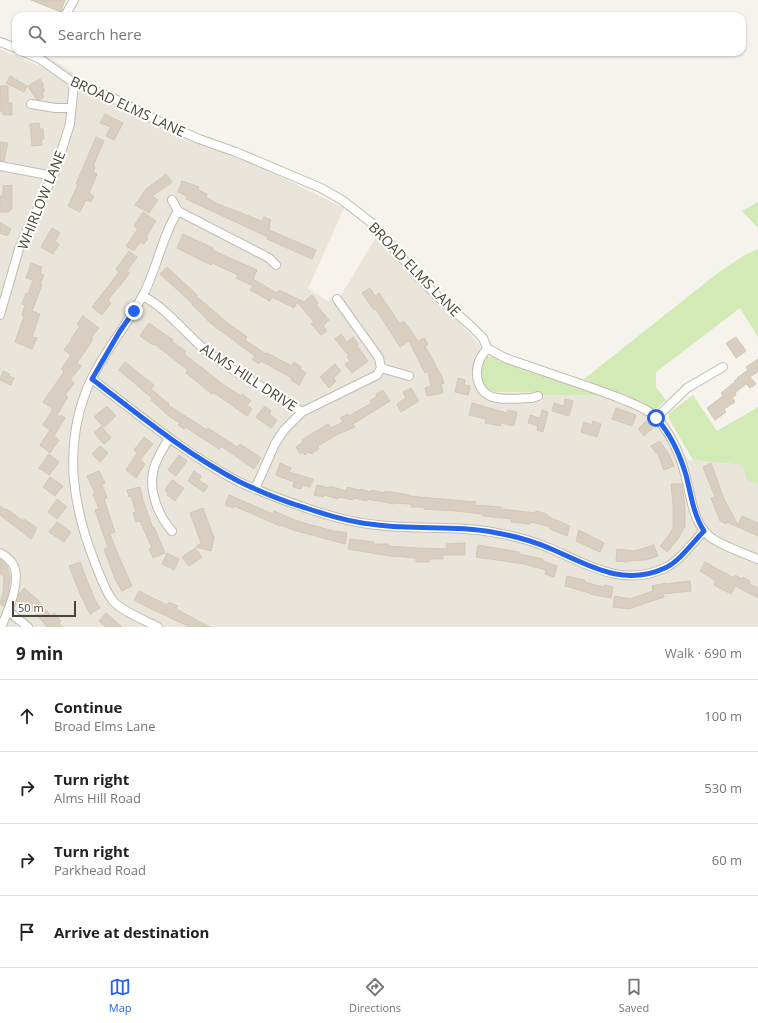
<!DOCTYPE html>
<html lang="en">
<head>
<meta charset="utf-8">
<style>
	:root { --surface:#fff; --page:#f2f2f2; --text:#222; --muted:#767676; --line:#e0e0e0; --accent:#2563eb }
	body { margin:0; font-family:"Open Sans",sans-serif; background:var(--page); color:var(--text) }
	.scale { position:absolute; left:12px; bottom:10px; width:64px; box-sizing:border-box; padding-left:4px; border:2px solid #4b4439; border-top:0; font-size:11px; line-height:14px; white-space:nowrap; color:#4b4439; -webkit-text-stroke:3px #fff; paint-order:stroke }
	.stop { position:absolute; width:12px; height:12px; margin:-9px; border:3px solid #2563eb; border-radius:50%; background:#fff }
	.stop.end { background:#2563eb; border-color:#fff; box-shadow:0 1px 4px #0008 }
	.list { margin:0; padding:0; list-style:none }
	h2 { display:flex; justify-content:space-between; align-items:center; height:52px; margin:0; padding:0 16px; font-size:17px }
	h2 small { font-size:13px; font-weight:400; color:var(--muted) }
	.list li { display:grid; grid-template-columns:26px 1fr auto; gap:12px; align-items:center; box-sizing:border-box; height:72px; padding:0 16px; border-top:1px solid var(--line) }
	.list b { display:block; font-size:15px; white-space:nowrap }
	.list p { margin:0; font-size:13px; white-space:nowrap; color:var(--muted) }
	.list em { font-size:13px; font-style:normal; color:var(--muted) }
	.icon { flex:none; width:22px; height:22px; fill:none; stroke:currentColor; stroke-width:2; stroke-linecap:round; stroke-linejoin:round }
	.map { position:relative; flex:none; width:758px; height:627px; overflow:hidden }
	.search { position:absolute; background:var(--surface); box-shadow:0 1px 3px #0004; left:12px; right:12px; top:12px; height:44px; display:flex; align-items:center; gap:10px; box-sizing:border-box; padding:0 14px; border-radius:12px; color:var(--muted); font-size:15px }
	.sheet { height:340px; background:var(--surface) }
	nav { display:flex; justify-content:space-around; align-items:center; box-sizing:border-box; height:56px; border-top:1px solid var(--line); background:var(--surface); font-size:11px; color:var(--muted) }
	nav a { display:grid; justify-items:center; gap:2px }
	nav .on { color:var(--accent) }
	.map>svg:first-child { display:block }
	.residential { fill:#eae5da }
	.green { fill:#d2eab5 }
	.building { fill:#d8cfc1; stroke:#d3c7b4 }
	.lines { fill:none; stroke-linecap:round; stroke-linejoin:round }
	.minor-casing { stroke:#c2bbae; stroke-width:10 }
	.minor { stroke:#fff; stroke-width:8 }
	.route { stroke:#2563eb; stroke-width:5 }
	.labels { text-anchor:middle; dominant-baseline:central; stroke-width:4; stroke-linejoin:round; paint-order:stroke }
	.street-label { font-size:14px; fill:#4b4439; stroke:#fff }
</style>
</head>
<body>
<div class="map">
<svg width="758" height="627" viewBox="0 0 758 627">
	<rect width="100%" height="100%" fill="#f6f3ec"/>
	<path class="residential" d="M0,49l42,18 4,-11 35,22 263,130 -36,81 20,12 13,-6 37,-61 100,109 8,14 -7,17 13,18 11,1 39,-1v3h59l45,11 22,21 20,33 55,5 5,15 10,4v143h-758z"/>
	<path class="green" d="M758,202v26l-16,-17z
		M758,249v88l-18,-29 -84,64v15l10,13 -11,10 -71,-31 135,-107 24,-16z
		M493,356l108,39h-59v-3h-50l-9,-7 -4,-11 7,-17z
		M693,395l24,36 41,-24v77l-11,-4 -4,-15 -50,-5 -24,-41v-6z"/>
	<path class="building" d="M31,0h34l-4,12z
		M10,76l17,10 -3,6 -18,-9z
		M40,79l4,6 -2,1 3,5 -3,2 2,4 -5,3 -3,-1 -8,-13z
		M0,86h8v17h4v12h-9v-4h-3z
		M105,114l18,9 -9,17 -8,-4 5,-9 -11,-4z
		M39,123l1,6h3l1,10h-3l1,6 -10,1 -2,-22z
		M96,137l8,4 -11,25 2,1 -2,5 4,2 -8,19 5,3 -3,6 -5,-2 -6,12 -12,-6 10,-21 -2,-1z
		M0,142l8,1 -4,18h-4z
		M166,174l6,8 -20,14 6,4 -9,13 -14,-8 11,-16z
		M182,181l17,6 -1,3 9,4 -1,3 12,7 44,17 2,-4 7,3 -2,5 1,1 -1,4 47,20 -4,9 -45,-20 1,-2 -82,-38 1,-3 -9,-4z
		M12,185v24l-4,3h-8v-16h3v-10z
		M143,212l13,9 -10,16 2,1 -4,6 -4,-2 -6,9 -8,-5 12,-17 -4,-3z
		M0,222l11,7 -4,7 -7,-3z
		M52,228l8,5 -5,8 4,3 -6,10 -12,-7z
		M183,234l30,14 -1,2 45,20 -4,9 24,14 2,-3 25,12 8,-7 6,8 -2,2 13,15 -6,6 4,5 -6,4 -10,-11 3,-2 -17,-20 -3,6 -22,-11 -2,4 -20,-11 3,-4 -17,-8 2,-3 -26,-12 -1,2 -34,-17z
		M129,251l8,6 -10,14 3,2 -22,27 3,3 -9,12 -10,-8 27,-35 -3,-3z
		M31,263l11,4 -2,6 4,2 -4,9 2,1 -10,26 8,3 -8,23 5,1 -5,11 -17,-7 9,-26 -2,-1 3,-10 -3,-1 4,-11 2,1 5,-14 -7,-2z
		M167,267l30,28 -1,1 33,28 18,13 -2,3 21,14 1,-1 25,13 2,-4 7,5 -1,2 6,4 -7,12 -8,-5 1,-2 -31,-17 -2,3 -7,-4 3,-4 -34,-25h-1l-14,-12v-1l-14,-13 1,-1 -33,-30z
		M370,288l5,8 4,-3 21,31 4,-3 14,20 6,-3 4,6 -3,2 17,31 2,6 -3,1 2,9 -16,3 -2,-8 6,-2 -3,-15 -3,2 -16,-32 -9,6 -24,-38 -2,1 -12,-17z
		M83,316l16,12 -8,10 2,1 -16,24 4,3 -11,14 4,3 -9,12 3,2 -11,18 3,2 1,-2 4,3 -11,18 5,4 -9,13 -10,-8 10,-15 -7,-5 10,-16 -10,-7 21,-30 -3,-3 10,-14 -7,-5 8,-11h-1l9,-13 -3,-2z
		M149,323l24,17 -1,2 14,9 -2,3 40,31 17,11 1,-2 9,7 -4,4 5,4 -5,7 -34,-24 -1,2 -26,-21 2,-3 -34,-26 -1,1 -13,-9z
		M341,334l6,8 6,-5 5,7 -1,2 11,15 -16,12 -7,-9 5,-3 -3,-4 2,-1 -14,-17z
		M736,337l10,14 -10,7 -10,-15z
		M758,359v13l-8,5 6,7 -6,4 -4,-4 -11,9 1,2 -4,2 3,5 -11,7 2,3 -11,8 -8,-12 16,-12 -2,-3 14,-11 -1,-1 4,-2 -1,-1 11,-8 -2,-3z
		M125,362l29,23 -3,4 18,15 -1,1 39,25 1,-2 29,19 3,-3 21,14 -7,11 -33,-23 -2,3 -34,-22 -1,2 -6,-4 2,-2 -10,-6 -19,-17 1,-2 -33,-28z
		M335,364l6,7 -8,7 3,3 -7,7 -9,-11z
		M3,371l7,3 -1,2 5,2 -3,7 -11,-5z
		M458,378l7,2 -1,5 6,1 -2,9 -13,-3z
		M411,388l8,13 -18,11 -4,-8 9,-6 -3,-6z
		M383,390l7,11 -37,23 2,3 -17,7 -20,12 1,3 -8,5 -2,-2 -4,3 -2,-3 -3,2 -4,-7 7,-5 -1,-2 26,-16 3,4 12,-6 -3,-4 8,-4 1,2 23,-13 -2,-2 7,-5 -1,-2z
		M565,399l8,2 -4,15 -17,-5 2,-8 10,3z
		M472,403l35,10 1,-3 9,2 -3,14 -13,-3 -1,3 -15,-3 1,-4 -17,-4z
		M107,406l9,10 -12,11 -10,-10z
		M265,406l6,5 -2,3 8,6 -6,8 -15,-11z
		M616,408l20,7 -4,11 -20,-7z
		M542,410l6,2 -5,20 -6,-2 1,-4 -10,-3 2,-8 10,3z
		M593,421l8,3 -4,13 -16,-5 3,-10 8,3z
		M646,421l7,7 -9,8 -6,-7z
		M101,426l10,12 -7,6 -10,-11z
		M144,437l9,7 -13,16 5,4 -9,14 -10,-8 11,-17 -3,-3z
		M660,441l10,15 4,10 -10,4 -7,-18 -1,1 -5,-7z
		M100,446l8,7 -8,9 -8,-8z
		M49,454l10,8 -10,13 -10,-7z
		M179,455l8,6 -11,15 -8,-6z
		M280,463l11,5 -2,4 24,7 -3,8 -7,-2 -2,4 -8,-2 1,-5 -18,-7z
		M711,463l13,36 14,26 4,-9 16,7v13l-31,-14 -1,2 -6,-3 -9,-23 4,-1 -12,-30z
		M99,471l6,12 -3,1 5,14 -3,1 11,33 -5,2 9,23 13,29 -10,5 -7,-12 -11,-30 4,-1 -13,-38 4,-1 -6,-15 2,-1 -8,-17z
		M194,471l7,5 -2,4 9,6 -4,6 -16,-11z
		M50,477l13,9 -8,10 -12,-9z
		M172,480l12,8 -9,13 -8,-6 1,-2 -3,-3z
		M671,484h11l3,24v18l-7,13 -11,13 -7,-6 9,-11 4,-7v-24z
		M317,485l12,3 1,-2 16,5 1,-4 12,3 1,-1 11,3v-2l14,3v-2l24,4v1l67,6 -1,3 26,2v2l34,4 1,-2 11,3v2l23,10 -3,10 -17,-7 1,-2 -20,-5 -1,2 -19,-2 1,-3 -29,-3v-2l-27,-3 -32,-2v-2h-13v-3l-17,-1v1l-27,-5v2l-14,-3v2l-14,-3 -1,2 -14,-4v2l-10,-2z
		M140,487l3,13 10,28 1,-1 11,26 -12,5 -4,-9 3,-1 -12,-27 -4,1 -3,-9 3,-1 -5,-16 -2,1 -2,-7z
		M229,495l44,19 1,-3 23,10 40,11v-1l10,2 -2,11 -52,-14 -12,-5 -1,1 -46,-20 -1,2 -8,-3z
		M57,499l10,8 -10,12 -9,-7z
		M0,506l6,4 1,-1 16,12 1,-2 13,9 -6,11 -31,-24z
		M203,508l11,30 -3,13 -15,-4 5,-4 -11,-30z
		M57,522l14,10 -7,10 -15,-10z
		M579,530l25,13 -4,9 -24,-11z
		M350,539l24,3v2h14v2l29,2 30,1 -1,-5 19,-1v12h-22v4h-14v3h-13v-4l-26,-2 -42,-7z
		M478,545l41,7v2l24,5v2l14,5 -3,11 -9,-3 1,-4 -22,-6 -48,-7z
		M654,545l4,11 -12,4 -18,1v1l-12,-1 1,-12 17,2z
		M195,548l7,9 -13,9 -7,-9z
		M167,553l12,6 -5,11 -12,-6z
		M0,559l7,7 3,11 -2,17 -4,12 -4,-2 3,-11 1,-17 -4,-2z
		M80,562l14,36 6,10 -10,6 -9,-18 -12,-30z
		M705,562l29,16 1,-3 7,4 1,-2 7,4 -1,3 9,4v10l-23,-12 -4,8 -17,-9 2,-4 -16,-10z
		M567,576l18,4 -1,2 20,5v-2l9,2 -2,11 -21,-4v-1l-25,-7z
		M690,581l1,10 -28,3 1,3 -33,11 -1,1 -17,-2 2,-11 15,3 23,-8 -1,-5 14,-3v1z
		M24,588l15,13v1l12,14 3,-3 7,8 -2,2 3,4h-15l-14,-17 -10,-9 -2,3 -4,-3 2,-7z
		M139,591l28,14 2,-3 9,4 -2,3 34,18h-20l-43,-20 -13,-7z
		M106,613l16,14h-16l-7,-6z"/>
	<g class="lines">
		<g class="minor-casing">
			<path id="minor" d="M65,16l9,-16
				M0,42l16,6
				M24,52l16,7 34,24 37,14 45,23 43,19 37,13 85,36 21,12 31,24 8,9 33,39 24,25 33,29 12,12 4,10 18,10c37,13 75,25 112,39 11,5 25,9 35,17 17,14 28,40 33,60 6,20 7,47 24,62 9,8 36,18 49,23
				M31,104l24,4h16
				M0,166l53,10
				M178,211l91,47 7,7
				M143,296c26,14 44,40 67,58 29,22 62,37 92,58
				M0,315l19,-66 10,-23 26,-54 15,-48 4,-41
				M487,348c-2,4 -5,7 -7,11 -7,16 -2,36 17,39 11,2 24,0 35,0l6,-2
				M381,368l28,8
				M92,379c47,36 94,75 147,103 22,10 44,18 67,26 23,8 47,15 72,17 40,5 80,0 119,8 17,3 35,8 52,15 38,16 73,40 116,20 15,-7 27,-25 39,-37
				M656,418l31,-30 36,-21
				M169,438c-6,11 -14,22 -16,34 -4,20 6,45 19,59
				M255,489l20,-45 9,-14 18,-18 75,-37 4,-7 -2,-10 -42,-59
				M0,553c4,2 9,6 12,10 11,15 -4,49 -11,64
				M8,611l20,16
				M158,627c-13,-7 -35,-15 -45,-26 -8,-10 -13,-26 -18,-38 -22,-56 -31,-112 -10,-169 13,-35 39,-64 57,-97 15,-27 19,-59 36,-86l-6,-11"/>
		</g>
		<use href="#minor" class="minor"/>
	</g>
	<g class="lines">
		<path class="route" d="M134,311l-14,20 -28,48c47,36 94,75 148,103 21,10 43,19 66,26 23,8 47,15 72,17 40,5 80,0 119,8 17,3 35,8 52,15 38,16 73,40 116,20 15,-7 27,-25 39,-37 -11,-17 -13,-37 -18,-56 -6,-20 -16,-42 -30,-57"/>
	</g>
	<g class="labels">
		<g class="street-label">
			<text transform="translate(128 106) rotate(25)">BROAD ELMS LANE</text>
			<text transform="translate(41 200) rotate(-68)">WHIRLOW LANE</text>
			<text transform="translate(415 269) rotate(46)">BROAD ELMS LANE</text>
			<text transform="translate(249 377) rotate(33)">ALMS HILL DRIVE</text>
		</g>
	</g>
</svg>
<div class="scale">50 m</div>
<div class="stop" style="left:656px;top:418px"></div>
<div class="stop end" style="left:134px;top:311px"></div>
<div class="search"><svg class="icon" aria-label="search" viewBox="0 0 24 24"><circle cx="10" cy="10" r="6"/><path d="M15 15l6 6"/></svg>Search here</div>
</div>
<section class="sheet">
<h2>9 min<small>Walk · 690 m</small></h2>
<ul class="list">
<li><svg class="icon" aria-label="ahead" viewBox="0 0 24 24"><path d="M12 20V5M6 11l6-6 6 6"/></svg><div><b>Continue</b><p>Broad Elms Lane</p></div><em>100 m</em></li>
<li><svg class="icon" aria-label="right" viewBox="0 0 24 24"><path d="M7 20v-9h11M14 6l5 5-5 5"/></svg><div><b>Turn right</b><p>Alms Hill Road</p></div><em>530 m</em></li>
<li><svg class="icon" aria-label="right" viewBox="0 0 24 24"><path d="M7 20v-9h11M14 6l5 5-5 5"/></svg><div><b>Turn right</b><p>Parkhead Road</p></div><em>60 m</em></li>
<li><svg class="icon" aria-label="arrive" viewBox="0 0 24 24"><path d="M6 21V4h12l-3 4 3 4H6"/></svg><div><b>Arrive at destination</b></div></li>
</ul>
</section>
<nav>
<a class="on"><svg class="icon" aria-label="map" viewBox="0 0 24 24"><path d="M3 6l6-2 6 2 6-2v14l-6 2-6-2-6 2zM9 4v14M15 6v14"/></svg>Map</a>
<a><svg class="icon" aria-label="directions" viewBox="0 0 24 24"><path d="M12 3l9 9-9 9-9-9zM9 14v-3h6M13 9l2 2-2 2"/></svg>Directions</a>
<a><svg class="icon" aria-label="saved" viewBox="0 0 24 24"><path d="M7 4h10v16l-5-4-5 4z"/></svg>Saved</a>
</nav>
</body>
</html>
